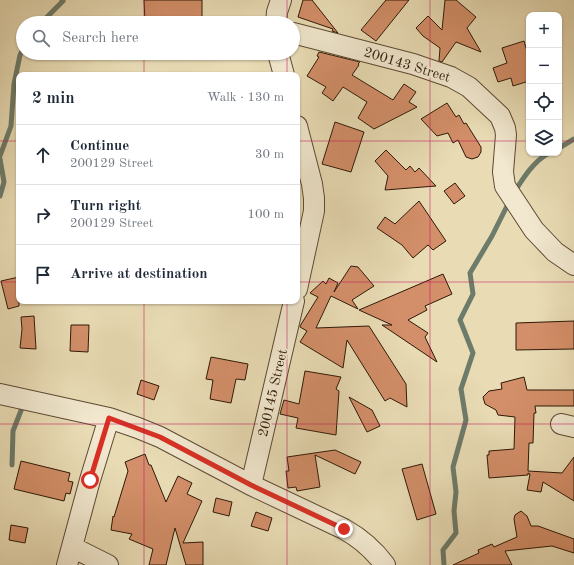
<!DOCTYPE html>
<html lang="en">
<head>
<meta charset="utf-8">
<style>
	:root { --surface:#fff; --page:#f6f6f7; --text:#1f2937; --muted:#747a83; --line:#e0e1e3 }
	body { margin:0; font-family:"Old Standard TT",serif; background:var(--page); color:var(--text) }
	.controls { position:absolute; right:12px; top:12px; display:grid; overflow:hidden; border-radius:8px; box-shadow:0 1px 3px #0004 }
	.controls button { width:36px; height:36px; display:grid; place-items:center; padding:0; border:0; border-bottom:1px solid var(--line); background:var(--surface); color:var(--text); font:20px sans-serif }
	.stop { position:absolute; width:12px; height:12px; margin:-9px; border:3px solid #d93025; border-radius:50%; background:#fff }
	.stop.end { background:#d93025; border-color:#fff; box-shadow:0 1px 4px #0008 }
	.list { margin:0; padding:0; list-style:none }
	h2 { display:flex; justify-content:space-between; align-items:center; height:52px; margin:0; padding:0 16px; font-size:17px }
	h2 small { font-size:13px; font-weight:400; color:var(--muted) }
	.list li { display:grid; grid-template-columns:26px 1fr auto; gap:12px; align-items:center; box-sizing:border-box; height:60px; padding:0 16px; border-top:1px solid var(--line) }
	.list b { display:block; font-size:15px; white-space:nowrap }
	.list p { margin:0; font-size:13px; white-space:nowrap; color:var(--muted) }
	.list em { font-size:13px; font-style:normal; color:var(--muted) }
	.icon { flex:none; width:22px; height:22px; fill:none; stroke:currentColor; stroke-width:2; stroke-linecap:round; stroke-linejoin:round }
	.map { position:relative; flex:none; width:574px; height:565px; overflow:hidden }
	.search { position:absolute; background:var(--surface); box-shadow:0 1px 3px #0004; left:16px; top:16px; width:284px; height:44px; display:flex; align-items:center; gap:10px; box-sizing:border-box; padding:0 14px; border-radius:22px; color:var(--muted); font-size:15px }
	.panel { position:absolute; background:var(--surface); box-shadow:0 1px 3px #0004; left:16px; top:72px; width:284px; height:232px; border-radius:8px }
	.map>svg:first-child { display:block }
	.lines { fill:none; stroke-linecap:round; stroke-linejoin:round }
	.stream { stroke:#6d7b6a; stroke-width:5 }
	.building { fill:#d38f69; stroke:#2e1906 }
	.street-casing { stroke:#5d4a32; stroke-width:22 }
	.street { stroke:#f1e8cf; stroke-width:20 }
	.route { stroke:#d93025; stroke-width:5 }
	.grid { fill:none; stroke:#c2185b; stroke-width:1; stroke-opacity:0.55 }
	.labels { text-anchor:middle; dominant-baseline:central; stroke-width:4; stroke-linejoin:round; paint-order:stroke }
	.street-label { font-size:14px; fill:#2e1906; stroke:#f1e8cf }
</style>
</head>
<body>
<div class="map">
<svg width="574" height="565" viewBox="0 0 574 565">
	<rect width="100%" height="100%" fill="#e9dcb5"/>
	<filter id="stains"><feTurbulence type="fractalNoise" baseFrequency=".005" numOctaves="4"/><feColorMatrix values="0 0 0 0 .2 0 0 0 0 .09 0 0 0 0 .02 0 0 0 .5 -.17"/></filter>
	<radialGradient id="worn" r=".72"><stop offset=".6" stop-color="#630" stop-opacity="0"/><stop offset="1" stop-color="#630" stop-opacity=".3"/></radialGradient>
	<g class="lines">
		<path class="stream" d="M41,23l22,-22 -1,-1
			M559,148l15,-9
			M0,156l11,-30 3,-42 6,-29 3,-6
			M0,159l4,23 -4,14
			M515,191c9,-14 19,-30 34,-38
			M12,465l1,-34 9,-23
			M444,565l-1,-15 13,-17 -2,-22 2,-19 -3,-25 13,-47 -5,-31 12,-36 -13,-33 13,-26 -3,-21 22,-37 17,-34"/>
	</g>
	<path class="building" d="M144,0h58v23h-31v-2l-26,1z
		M303,0h9l26,33 -6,-2 1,-2 -35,-12z
		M386,0h23l-33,41 -15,-11z
		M445,0h11l20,17 -9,11 14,24 -25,-10 -14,20 -3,-1 1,-13 -17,-12 -7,-8 12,-12 14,14z
		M524,41l5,17v23l-16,5 -2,-8 -13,4 -5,-14 14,-5 -5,-15z
		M319,52l41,10 -2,2 1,1 -7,10 41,25 11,-16 12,8 -7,10 8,5 -43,22 -16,-11 9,-16 -24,-15 -10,14 -11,-8 4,-6 -19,-11 12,-19 -2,-1z
		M447,103l9,14 3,-2 5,9 2,-1 15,24v5l-3,5 -6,2 -6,-2 -8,-17 -5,3 -5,-10 -11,3 -16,-17z
		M335,122l29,10 -13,40 -29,-8z
		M386,150l20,20 4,-4 5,6 4,-4 17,18 -51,4 3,-14 -13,-15z
		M455,183l10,13 -11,8 -10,-13z
		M419,201l27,40 -13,9 -5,-5 -15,13 -11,-13 -25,-17 8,-11 10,7z
		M351,266l7,1 16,19 -22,14 6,9 -27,-13 -15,32 53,-2 37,58 1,23 -17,-9 -5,3 -38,-61 -4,28 -43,-26 7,-11 -7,-4v-1l18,-29 -8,-4 13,-12 3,3 3,-6 9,5 -4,9z
		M443,274l9,20 -27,12 2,4 -19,10 20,13 -3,4 12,25 -55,-37h10l-33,-15z
		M19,277v29l-11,3 -7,-28z
		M34,316l2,33 -16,-1 2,-19 -1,-12z
		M574,321v28l-58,1v-27z
		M71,325h18l-1,27 -18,-1z
		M211,357l37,7 -3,16 -9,-1 -5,24 -21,-4 3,-19 -7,-1z
		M305,371l36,6 -5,12 3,2 -3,44 -40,-7 2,-10 -18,-4 4,-14 15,4z
		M524,377l3,13h47v16h-39l1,7h-2l-1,30h-4l-1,28 34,2 12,-16v44l-31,-19 -2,10 -14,-2 3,-16 -2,-1v2l-39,3 -2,-23h2v-4l25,-2 1,-32 -17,-2 -2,-5 -11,-6 -2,-7 6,-6 13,-2 -1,-6z
		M141,380l18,6 -5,14 -17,-6z
		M349,397l23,13 8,16 -13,6z
		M335,450l26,12 -6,12 -40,-19 5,32 -23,4 -1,-4 -8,1 -2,-17h3l-2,-14z
		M145,454l4,11h2l15,37 12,-26 14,7 -5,11 15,7 -19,42 20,-1v23h-17l-11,-37 -9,37h-17l4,-16 -24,-10 3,-5 -21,-4 2,-14 1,1 14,-46 -3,-9z
		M21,461l49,12 -2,8 5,1 -3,12 -4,-1 -2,8 -50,-12z
		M422,464l14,50 -19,6 -15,-51z
		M216,498l16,4 -3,14 -16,-4z
		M521,511l6,5 4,10h7l36,13v14l-22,-7 -47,5 7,14h-59l26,-12 -1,-3 14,-6 2,3 23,-10 -3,-18 1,-4z
		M256,512l16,6 -4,13 -17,-5z
		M11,525l17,3 -3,15 -16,-3z"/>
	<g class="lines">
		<g class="street-casing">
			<path id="street" d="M276,23l1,-11 4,-12
				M293,33l120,31 38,13 18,10 31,29 5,12 1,7 -3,37 2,14 29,44 21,22 19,13
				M278,53l6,22
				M297,126l15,58 2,14v13l-17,78
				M0,394l109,24 29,10 22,9 91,48 93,44c16,9 30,21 41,36
				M561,424l13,3
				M251,485l43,-184
				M72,547l36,18
				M67,565l23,-85 19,-62"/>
		</g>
		<use href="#street" class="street"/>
	</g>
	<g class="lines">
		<path class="route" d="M90,480l19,-62 51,19 91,48 93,44"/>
	</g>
	<path class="grid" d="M144,0v23M287,0v23M430,0v565M144,53v22M287,53v22M0,141h19M297,141h232M559,141h15M0,282h19M297,282h277M144,301v264M287,301v264M0,424h574"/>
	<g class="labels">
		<g class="street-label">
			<text transform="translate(407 65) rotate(17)">200143 Street</text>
			<text transform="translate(273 393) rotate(-77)">200145 Street</text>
		</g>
	</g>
	<rect width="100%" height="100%" filter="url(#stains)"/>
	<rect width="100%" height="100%" fill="url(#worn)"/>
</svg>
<div class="controls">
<button>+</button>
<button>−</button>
<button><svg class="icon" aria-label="locate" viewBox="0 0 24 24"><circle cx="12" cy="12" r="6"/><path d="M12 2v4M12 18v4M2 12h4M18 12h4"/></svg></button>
<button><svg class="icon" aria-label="layers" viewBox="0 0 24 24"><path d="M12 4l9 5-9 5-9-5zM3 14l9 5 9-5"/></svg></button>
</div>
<div class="stop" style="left:90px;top:480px"></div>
<div class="stop end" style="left:344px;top:529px"></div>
<div class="search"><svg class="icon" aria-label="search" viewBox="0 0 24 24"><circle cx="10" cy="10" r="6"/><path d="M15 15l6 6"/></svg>Search here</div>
<section class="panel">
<h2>2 min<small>Walk · 130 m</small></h2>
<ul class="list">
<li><svg class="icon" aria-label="ahead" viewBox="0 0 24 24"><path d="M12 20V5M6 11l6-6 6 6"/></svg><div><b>Continue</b><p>200129 Street</p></div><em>30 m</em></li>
<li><svg class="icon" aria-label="right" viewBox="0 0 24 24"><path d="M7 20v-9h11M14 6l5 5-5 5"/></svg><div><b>Turn right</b><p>200129 Street</p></div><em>100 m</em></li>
<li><svg class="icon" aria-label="arrive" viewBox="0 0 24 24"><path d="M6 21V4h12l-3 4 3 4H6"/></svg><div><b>Arrive at destination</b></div></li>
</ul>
</section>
</div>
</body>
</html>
